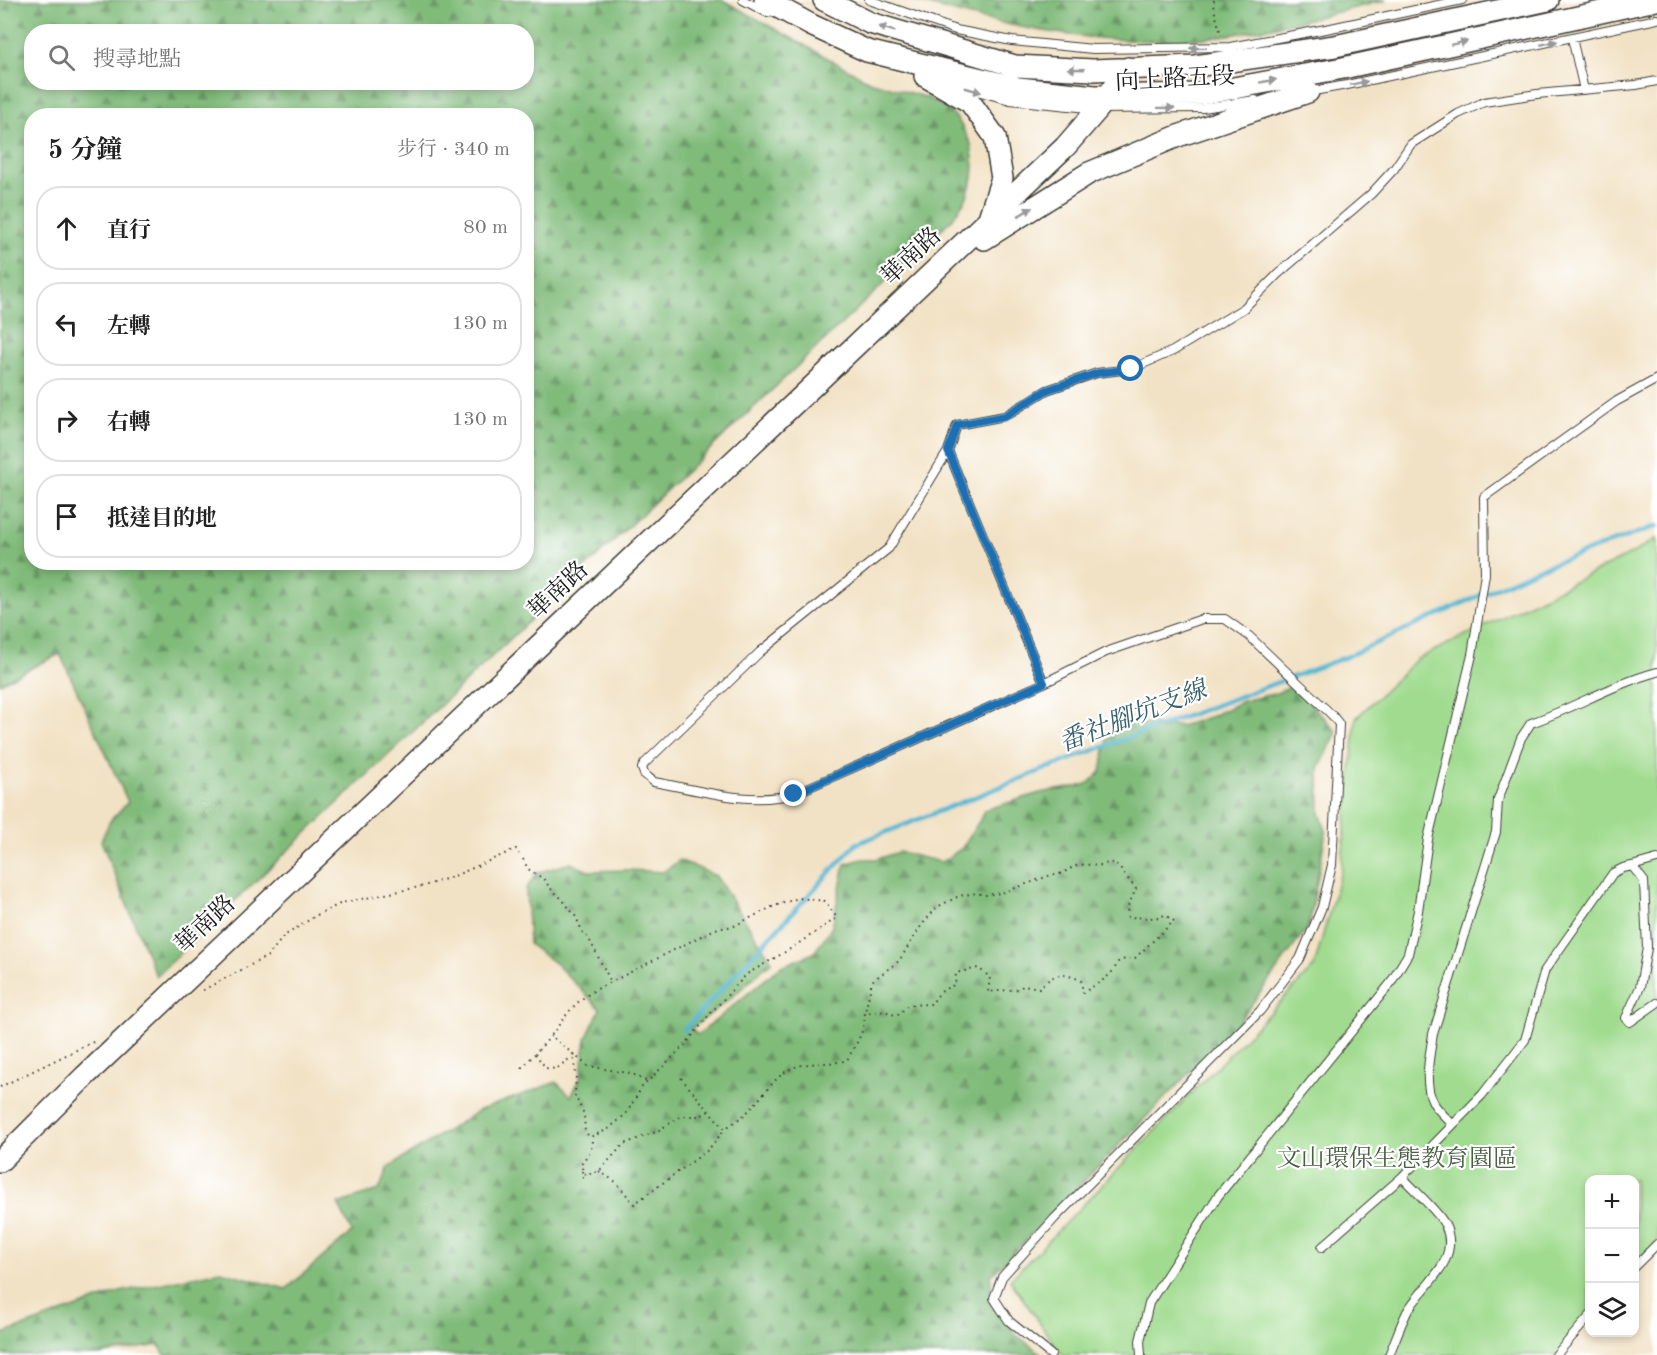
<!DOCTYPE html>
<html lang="zh-TW">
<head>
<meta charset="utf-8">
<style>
	:root { --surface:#fff; --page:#f6f6f6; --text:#222; --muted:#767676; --line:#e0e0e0 }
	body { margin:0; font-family:"Old Standard TT","Noto Serif TC",serif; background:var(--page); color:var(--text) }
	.controls { position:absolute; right:18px; bottom:18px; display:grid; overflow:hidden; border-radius:12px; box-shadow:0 3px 9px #0003 }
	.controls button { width:54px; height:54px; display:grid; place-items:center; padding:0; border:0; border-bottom:2px solid var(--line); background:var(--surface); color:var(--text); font:30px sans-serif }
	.stop { position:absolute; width:18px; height:18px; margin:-14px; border:4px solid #1f6fb2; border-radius:50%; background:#fff }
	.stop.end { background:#1f6fb2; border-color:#fff; box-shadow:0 2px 6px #0008 }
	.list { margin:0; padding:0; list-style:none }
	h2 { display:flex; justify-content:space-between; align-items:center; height:78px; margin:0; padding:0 24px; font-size:26px }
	h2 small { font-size:20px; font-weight:400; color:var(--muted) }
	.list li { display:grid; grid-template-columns:39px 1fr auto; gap:18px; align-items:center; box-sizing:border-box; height:84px; margin:0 12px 12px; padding:0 12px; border:2px solid var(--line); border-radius:24px }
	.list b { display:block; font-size:22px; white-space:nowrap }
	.list em { font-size:20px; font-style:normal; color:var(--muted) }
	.icon { flex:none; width:33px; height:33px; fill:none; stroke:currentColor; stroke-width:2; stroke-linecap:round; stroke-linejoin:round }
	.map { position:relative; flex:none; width:1657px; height:1355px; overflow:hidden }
	.search { position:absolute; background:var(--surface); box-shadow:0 3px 9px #0003; left:24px; top:24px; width:510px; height:66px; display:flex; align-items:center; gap:15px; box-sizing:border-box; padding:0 21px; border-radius:24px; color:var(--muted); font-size:22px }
	.panel { position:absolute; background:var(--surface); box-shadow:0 3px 9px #0003; left:24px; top:108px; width:510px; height:462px; border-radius:24px }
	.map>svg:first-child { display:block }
	.forest { fill:url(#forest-firs); stroke:#4e6c4b; stroke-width:1.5; fill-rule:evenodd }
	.park { fill:#a0db8f; stroke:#5e7c56; stroke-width:1.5 }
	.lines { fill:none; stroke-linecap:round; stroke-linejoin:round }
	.stream { stroke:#55b6d4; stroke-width:4.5 }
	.lane-casing { stroke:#3c3a35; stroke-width:10 }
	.secondary-casing { stroke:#3c3a35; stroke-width:24 }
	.path { stroke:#3c3a35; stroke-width:2; stroke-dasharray:1.5 4.5; stroke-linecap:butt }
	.lane { stroke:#fff; stroke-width:8 }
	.secondary { stroke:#fff; stroke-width:21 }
	.oneway { fill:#999 }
	.route { stroke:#1f6fb2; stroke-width:8 }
	.labels { text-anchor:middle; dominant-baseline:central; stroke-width:4.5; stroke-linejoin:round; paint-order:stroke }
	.street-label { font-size:24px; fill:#1c1c1c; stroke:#fff }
	.park-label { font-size:24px; fill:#4a5f44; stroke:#fff }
	.water-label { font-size:26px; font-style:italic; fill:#36616f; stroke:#fff }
</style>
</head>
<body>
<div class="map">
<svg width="1657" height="1355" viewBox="0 0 1657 1355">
	<defs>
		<pattern id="forest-firs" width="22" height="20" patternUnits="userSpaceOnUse" patternTransform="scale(1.5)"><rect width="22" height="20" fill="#80bb7a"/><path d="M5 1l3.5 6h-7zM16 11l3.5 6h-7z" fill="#689763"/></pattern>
	</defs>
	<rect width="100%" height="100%" fill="#fff"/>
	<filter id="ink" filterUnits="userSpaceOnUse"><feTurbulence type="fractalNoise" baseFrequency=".0167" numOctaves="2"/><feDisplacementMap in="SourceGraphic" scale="12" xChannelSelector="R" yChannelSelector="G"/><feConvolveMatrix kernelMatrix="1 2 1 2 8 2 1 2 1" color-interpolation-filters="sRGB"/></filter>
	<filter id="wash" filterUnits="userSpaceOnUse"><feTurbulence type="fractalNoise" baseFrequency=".008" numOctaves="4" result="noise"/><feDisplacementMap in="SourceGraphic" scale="24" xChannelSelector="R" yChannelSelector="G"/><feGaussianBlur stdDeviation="1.35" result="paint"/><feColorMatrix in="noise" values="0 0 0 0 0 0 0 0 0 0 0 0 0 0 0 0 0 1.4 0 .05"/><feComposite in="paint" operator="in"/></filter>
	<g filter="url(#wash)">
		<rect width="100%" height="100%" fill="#f2e2c5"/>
		<path class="forest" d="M0,0h723l146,81 59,17 19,11 8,7 6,9 10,19 3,22 -1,12 -7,21 -13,19 -797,758 -55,-135 9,-20 18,-19 -68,-148 -60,29zM32,32h494v50h-494zM32,116h494v446h-494z
			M911,0h476c-63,15 -127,33 -192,39 -94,8 -194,-13 -284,-39z
			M1293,685l44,47 -18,37 1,44 6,18 -17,95 -72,98 -246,252v28l24,30 28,21h-878l-6,-10 -61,10h-98v-20l120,-43 101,-21 65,18 66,-57 -14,-28 41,-14 10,-23 91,-57 76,-28 15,14 9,-17 6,-40 14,-30 -44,-45 -27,-20 -3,-55 11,-16 34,-10 17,8 42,-1 33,2 17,-12 36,16 56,85 -41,37 -40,31 7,6 82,-68 34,-14 18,-26 13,-63 17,-5h15l22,-7 42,10 21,-14 18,-28 4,-10 56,-17 46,-8 15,-13 6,-32 18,-17 56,3 31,-10 31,-15 34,-8z"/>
		<path class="park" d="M1657,538v703l-22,26 -1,-87h-44l-1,139 -30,36h-494l-6,-4 -49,-71 304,-313 27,-96 15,-153 61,-59 216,-106z"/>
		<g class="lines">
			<path class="stream" d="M684,1030l172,-186 220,-87 270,-100 187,-86 124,-45"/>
		</g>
	</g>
	<g filter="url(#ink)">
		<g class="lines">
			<g class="lane-casing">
				<path id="lane" d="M743,0l25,13
					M869,0l87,30 56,11 81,8 137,-2 101,-19 131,-28
					M1572,38l12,52
					M958,86l52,14 88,9 105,-1 52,-8
					M1308,92l39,-7 310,-66
					M948,451l-59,97 -129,104 -115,111 -3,5 2,6 10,8c45,8 94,24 140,12l250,-111
					M1632,866l25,-7
					M1452,1124c-6,-7 -15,-14 -19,-22 -10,-19 -3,-48 0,-68l63,-202 2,-32 23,-62 10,-15c43,-15 82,-39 126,-51
					M1322,1247l80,-70 80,-82 43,-55 20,-70 68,-97 10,-5 9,-2 12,15 3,67 -7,39 -14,31 4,4 27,-19
					M1634,1267l23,-23
					M1051,1355l-42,-34 -15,-23 8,-21 53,-59 205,-207 40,-52 22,-52 10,-42 7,-141 -7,-9 -83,-79 -24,-17h-23l-96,33 -62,31 -96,-232 9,-26 48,-9 42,-26 50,-17 34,-4 42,-18 71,-43 34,-34 93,-80 23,-25 17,-25 47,-30 26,-12 53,-8 99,-9 21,-4
					M1141,1355l-1,-14 9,-38 69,-107 172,-212 18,-30 10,-43 10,-72 44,-184 13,-81 -1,-77 133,-96 40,-22
					M1389,1355c6,-14 11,-29 18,-43 16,-28 55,-51 38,-87 -6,-13 -32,-36 -43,-48
					M1556,1355l34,-39"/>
			</g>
			<g class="secondary-casing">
				<path id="secondary" d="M765,0l46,25 56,26 151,37 77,8 106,-2 142,-26 313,-68
					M824,0l46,23 145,43 78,4 102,-4 140,-20 213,-46
					M925,76l45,26 25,35 7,41 -13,40
					M984,239l105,-66 89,-37 130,-44
					M0,1161l85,-85 980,-929 33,-38 30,-41"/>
			</g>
			<path class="path" d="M1214,0l-1,5 8,30
				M523,859l5,10 17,11 4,7 13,12 14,18 7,16 6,6 22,43c-32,15 -40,25 -60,54l22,18 3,21 -1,21 9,18 1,18 5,5 17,-7 19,-16 16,-27 43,-42 24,-30 38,-41 40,-23 50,-33 -12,-17 -27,-3 -26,9 -38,19 -19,3 -104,53
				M203,990l65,-34 16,-20 33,-21 25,-12 82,-17 28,-9 64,-28 3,5
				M535,1054l11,14 10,1 13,-10h4
				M573,1054l15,12 45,8 14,8
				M522,1068l29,-32
				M681,1078l28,33
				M0,1087l95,-46
				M592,1141l-1,10 -9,11v6l4,7 13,-4 25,-27 32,-12 25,-16h19l9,-5 16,18c6,-5 13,-9 19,-14 17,-14 30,-41 51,-48 18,-6 35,-2 52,-7 10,-18 17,-26 18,-47l20,-2 12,5 11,-11 24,-1c5,-10 12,-16 23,-19l1,-12 22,-5 12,9 -2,15 31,-3 5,-4 15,3c16,-15 21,-16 42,-8l2,13 23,-15 8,-8 4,-8 7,-3 10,-1 39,-37 -9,-6 -10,3 -27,-1 -1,-9 9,-19 -18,-23 -8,-4c-15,7 -18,1 -30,3 -11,2 -17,11 -29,10l-49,18 -18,2 -7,-2 -18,3 -22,11 -16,19 -22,35 -27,20 -7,32
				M582,1171l1,8
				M599,1171l17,11 18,22 74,-54 17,-21"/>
			<use href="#lane" class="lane"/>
			<use href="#secondary" class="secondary"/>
		</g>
		<defs><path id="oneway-solid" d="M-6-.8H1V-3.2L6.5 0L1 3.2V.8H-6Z" transform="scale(1.5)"/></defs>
		<g class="oneway">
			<use href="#oneway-solid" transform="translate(887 29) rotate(-163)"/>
			<use href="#oneway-solid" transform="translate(1459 43) rotate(-12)"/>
			<use href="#oneway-solid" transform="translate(1549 43) rotate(-12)"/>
			<use href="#oneway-solid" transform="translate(1198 48) rotate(179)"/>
			<use href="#oneway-solid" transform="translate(1076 69) rotate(-178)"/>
			<use href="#oneway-solid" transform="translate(1268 81) rotate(-10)"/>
			<use href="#oneway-solid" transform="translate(1359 83) rotate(-12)"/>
			<use href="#oneway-solid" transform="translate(973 90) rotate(16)"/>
			<use href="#oneway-solid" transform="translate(1166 108) rotate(1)"/>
			<use href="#oneway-solid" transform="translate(1025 212) rotate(-31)"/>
		</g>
	</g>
	<g class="lines" filter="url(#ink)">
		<path class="route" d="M794,794l250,-111 -96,-232 9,-26 48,-9 42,-26 51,-17 33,-4"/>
	</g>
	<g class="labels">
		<g class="street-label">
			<text transform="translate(1175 80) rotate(-3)">向上路五段</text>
			<text transform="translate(912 257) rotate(-43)">華南路</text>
			<text transform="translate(559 591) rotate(-43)">華南路</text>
			<text transform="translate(206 925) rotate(-43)">華南路</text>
		</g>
		<g class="park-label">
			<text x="1397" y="1160">文山環保生態教育園區</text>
		</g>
		<g class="water-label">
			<text transform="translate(1133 717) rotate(-21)">番社腳坑支線</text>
		</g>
	</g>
</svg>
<div class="controls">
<button>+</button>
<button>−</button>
<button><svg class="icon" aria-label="layers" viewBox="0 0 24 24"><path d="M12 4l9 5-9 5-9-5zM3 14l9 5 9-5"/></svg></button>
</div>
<div class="stop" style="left:1131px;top:369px"></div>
<div class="stop end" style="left:794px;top:794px"></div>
<div class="search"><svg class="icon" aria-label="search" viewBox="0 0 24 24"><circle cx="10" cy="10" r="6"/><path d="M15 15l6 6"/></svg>搜尋地點</div>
<section class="panel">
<h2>5 分鐘<small>步行 · 340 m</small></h2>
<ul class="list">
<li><svg class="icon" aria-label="ahead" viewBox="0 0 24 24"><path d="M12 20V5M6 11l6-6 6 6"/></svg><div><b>直行</b></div><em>80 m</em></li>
<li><svg class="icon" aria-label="left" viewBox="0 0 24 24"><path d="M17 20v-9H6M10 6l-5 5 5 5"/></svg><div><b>左轉</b></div><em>130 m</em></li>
<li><svg class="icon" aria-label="right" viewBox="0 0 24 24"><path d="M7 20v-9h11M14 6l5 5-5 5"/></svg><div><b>右轉</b></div><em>130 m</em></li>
<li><svg class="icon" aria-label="arrive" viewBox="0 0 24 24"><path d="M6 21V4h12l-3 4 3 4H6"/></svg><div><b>抵達目的地</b></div></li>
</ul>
</section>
</div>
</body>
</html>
